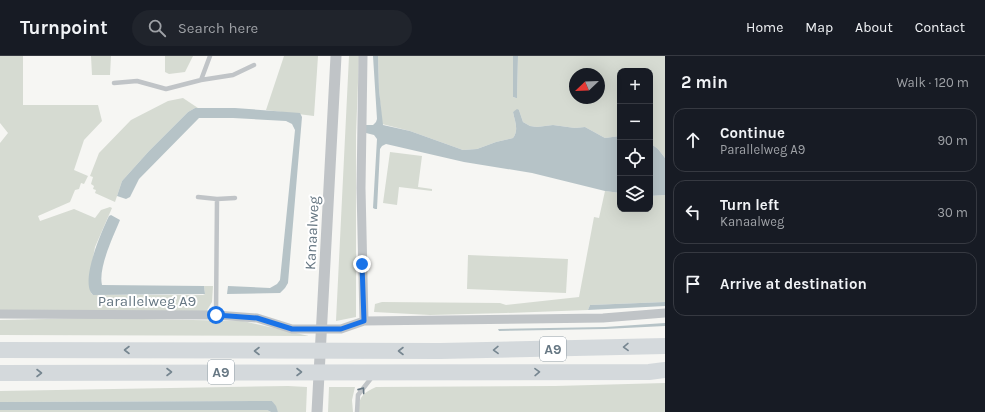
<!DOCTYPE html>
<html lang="en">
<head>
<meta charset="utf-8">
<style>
	:root { --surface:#171b24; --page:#20242c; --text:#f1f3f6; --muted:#9ea1a6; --line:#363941 }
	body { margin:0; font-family:Karla,sans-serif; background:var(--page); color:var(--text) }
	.controls { position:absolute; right:12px; top:12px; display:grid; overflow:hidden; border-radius:8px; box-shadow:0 4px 16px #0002 }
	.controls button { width:36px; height:36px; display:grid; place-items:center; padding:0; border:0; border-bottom:1px solid var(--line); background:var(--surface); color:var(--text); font:20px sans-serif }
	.compass { position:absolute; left:569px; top:12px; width:36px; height:36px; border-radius:50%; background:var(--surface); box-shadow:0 4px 16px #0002; rotate:247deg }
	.stop { position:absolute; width:12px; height:12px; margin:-9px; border:3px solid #1a73e8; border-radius:50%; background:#fff }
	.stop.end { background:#1a73e8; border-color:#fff; box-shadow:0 1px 4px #0008 }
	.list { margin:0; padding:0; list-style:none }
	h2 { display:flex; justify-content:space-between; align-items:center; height:52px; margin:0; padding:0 16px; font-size:17px }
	h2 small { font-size:13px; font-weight:400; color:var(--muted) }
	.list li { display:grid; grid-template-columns:26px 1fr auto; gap:12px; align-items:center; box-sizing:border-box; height:64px; margin:0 8px 8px; padding:0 8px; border:1px solid var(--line); border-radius:12px }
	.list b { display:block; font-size:15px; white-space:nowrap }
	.list p { margin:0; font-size:13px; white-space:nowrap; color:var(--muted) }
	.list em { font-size:13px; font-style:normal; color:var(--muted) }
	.icon { flex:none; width:22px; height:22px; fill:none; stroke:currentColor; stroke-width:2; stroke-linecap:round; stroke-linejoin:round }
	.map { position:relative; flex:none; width:665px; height:356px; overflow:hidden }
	header { display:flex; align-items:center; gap:24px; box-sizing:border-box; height:56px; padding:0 20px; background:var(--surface); border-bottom:1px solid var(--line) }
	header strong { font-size:19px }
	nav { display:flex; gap:22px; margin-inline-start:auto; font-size:14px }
	.search { width:280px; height:36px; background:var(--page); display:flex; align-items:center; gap:10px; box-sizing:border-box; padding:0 14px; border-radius:22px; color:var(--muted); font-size:15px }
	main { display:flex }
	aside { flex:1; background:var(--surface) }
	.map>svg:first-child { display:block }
	.green { fill:#d6dbd2; fill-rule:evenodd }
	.water { fill:#b6c3c7 }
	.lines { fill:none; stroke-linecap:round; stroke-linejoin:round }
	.service { stroke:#c0c4c7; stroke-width:4.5 }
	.minor { stroke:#c0c4c7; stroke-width:9 }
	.tertiary { stroke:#c0c4c7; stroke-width:11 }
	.motorway { stroke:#d4d9dc; stroke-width:16 }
	.oneway { stroke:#768690 }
	.oneway2 { stroke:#667783 }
	.route { stroke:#1a73e8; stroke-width:5 }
	.labels { text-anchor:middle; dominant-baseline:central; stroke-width:4; stroke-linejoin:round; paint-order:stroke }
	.shield { fill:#fff; stroke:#94a0a8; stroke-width:1 }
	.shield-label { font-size:14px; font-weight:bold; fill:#667783 }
	.street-label { font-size:15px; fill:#667783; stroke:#fff }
</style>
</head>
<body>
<header>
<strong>Turnpoint</strong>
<div class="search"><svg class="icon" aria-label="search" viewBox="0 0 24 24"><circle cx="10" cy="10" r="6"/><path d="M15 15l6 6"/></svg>Search here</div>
<nav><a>Home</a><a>Map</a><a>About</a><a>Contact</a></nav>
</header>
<main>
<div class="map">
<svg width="665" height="356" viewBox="0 0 665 356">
	<rect width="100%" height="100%" fill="#f6f6f3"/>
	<path class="green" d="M0,0h23v49h75l4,16 -18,19 -10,30 14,6 -4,8 -3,-1 -2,6 -4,1 -5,12 -32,14 2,5 34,-12 21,9 6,-8 9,-3 2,1 -17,39 -6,33 2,13 2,2h110l2,-1 -1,-8h9l-1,16 -6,10h-206v-169l8,-10 -8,-10z
		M91,0h20l-1,19h-18z
		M165,0h28l-8,16 -16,2 -4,-2z
		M284,0h34l-4,60 -48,-6z
		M349,0h10l-3,79v182l-20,4z
		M378,0h135v41l3,1 1,-1 1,-41h147v102l-7,-9 -8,-6v-72h-30v65l-15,2 -20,-11 -10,1 -22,-3 -16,2 -7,-1 -7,-4 -4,-12 -6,2c2,10 6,18 0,26l-17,4 -19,7 -14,1 -53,-19 -28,-7 -3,-34zM575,18h24v24h-24z
		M183,42l15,10h-3l-7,4 -39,39 -27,30 -7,21 -20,-9 1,-3 -3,-1 1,-3 -3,-2 2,-7 -3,-1 9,-23 32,-33 37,-19z
		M390,96l32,4 -4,31 14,2v2l-33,-4 -2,18 -14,-2z
		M605,135l15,2v16h30v-13l15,-1v107l-75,3 -2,5 -82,3 -76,2 -56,-3 1,-8 7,-2 118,1 6,2 73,-8 15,-80 5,1z
		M468,199l100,4 -2,34 -99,-4z
		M92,262l151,3 66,15 -309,-1v-15z
		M665,327v29h-306c-1,-15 4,-19 17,-25l179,-1z
		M288,330l19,1 -1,25h-28l-6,-11 -272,1v-11z
		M329,331h26l-3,13 1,12h-25z
		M0,354h267l4,2h-271z"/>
	<path class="water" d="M373,0h5l1,34 4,35 27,6 53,19 14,-1 19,-7 17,-4c6,-8 2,-16 0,-26l4,-3 2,1 4,12 7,4 7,1 16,-2 22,3 10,-1 20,11 15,-2v57l-15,-2 -73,-18 -68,-11 -78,-18 -4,2 -2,3 -3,60h-2l-2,-1 4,-69 -3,-4 -8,-2v-8h7l3,-3 1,-3z
		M513,0h5l-1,42h-1l-3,-1z
		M195,52h40l65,5 2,4 -14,166 -3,5 -5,5 -53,1 1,-8 42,2 7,-4 3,-4 15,-150 -3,-6 -6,-3 -53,-3h-34l-60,61 -9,18 -4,2 -9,-3 5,-15 27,-30 39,-39z
		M650,87l8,6 7,9v37l-15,1z
		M111,159l9,5c-7,17 -22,48 -18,65l102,1 1,8 -112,1c-14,-12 9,-65 16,-79z
		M665,246v4l-77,4 2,-5z
		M665,267v3l-60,3 -106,2 -1,-2 107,-2z
		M272,345l4,5 2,6h-7l-4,-2h-267v-8z"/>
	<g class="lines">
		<path class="service" d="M201,24l32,-5 21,-10
			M114,27l23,-2 29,8 35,-9 9,-24
			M198,141l19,2 -1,116
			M217,143l18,-1
			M357,356l1,-17 14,-18"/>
		<path class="minor" d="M363,0l-2,132 3,133
			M0,258l216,1 41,3 35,11h49l23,-8 239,-3 62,-5"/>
		<path class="tertiary" d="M317,356l19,-356"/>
		<path class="motorway" d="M0,294l440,1 225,-5
			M0,317l649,-1 16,-2"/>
	</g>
	<defs><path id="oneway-chevron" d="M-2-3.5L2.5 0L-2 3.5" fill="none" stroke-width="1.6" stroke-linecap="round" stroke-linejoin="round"/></defs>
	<g class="oneway">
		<use href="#oneway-chevron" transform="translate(626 291) rotate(179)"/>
		<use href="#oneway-chevron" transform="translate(127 294) rotate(-180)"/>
		<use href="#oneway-chevron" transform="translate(496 294) rotate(179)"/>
		<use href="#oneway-chevron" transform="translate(257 295) rotate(-180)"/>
		<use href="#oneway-chevron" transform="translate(401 295) rotate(-180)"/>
		<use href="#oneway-chevron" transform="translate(169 316)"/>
		<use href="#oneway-chevron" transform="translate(299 316)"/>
		<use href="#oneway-chevron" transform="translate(537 316) rotate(-1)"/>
		<use href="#oneway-chevron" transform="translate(39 317)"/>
	</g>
	<use class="oneway2" href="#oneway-chevron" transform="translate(362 334) rotate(-55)"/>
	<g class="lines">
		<path class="route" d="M216,259l41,3 35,11h49l23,-8 -2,-57"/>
	</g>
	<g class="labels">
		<g class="shield">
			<rect x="540" y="281" width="26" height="24" rx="3"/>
			<rect x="208" y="304" width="26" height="24" rx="3"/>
		</g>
		<g class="shield-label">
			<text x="553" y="293">A9</text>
			<text x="221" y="316">A9</text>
		</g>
		<g class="street-label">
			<text transform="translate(312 177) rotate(-87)">Kanaalweg</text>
			<text x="147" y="245">Parallelweg A9</text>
		</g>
	</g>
</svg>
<div class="controls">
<button>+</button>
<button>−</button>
<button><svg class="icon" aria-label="locate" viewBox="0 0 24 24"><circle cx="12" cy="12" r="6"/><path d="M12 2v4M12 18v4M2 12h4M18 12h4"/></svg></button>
<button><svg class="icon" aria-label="layers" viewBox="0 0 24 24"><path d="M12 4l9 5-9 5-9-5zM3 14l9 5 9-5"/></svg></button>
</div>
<svg class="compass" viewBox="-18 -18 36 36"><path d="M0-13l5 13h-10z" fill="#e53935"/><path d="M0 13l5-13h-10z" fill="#9ea1a6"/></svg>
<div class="stop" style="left:216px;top:259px"></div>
<div class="stop end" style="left:362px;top:208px"></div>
</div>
<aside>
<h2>2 min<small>Walk · 120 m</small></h2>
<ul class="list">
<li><svg class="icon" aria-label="ahead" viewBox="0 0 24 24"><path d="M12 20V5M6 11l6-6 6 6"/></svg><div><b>Continue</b><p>Parallelweg A9</p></div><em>90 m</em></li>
<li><svg class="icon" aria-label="left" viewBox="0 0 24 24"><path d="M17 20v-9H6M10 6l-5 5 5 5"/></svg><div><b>Turn left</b><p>Kanaalweg</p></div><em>30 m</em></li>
<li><svg class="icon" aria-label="arrive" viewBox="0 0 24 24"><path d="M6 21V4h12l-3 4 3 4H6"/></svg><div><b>Arrive at destination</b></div></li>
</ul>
</aside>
</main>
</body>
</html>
